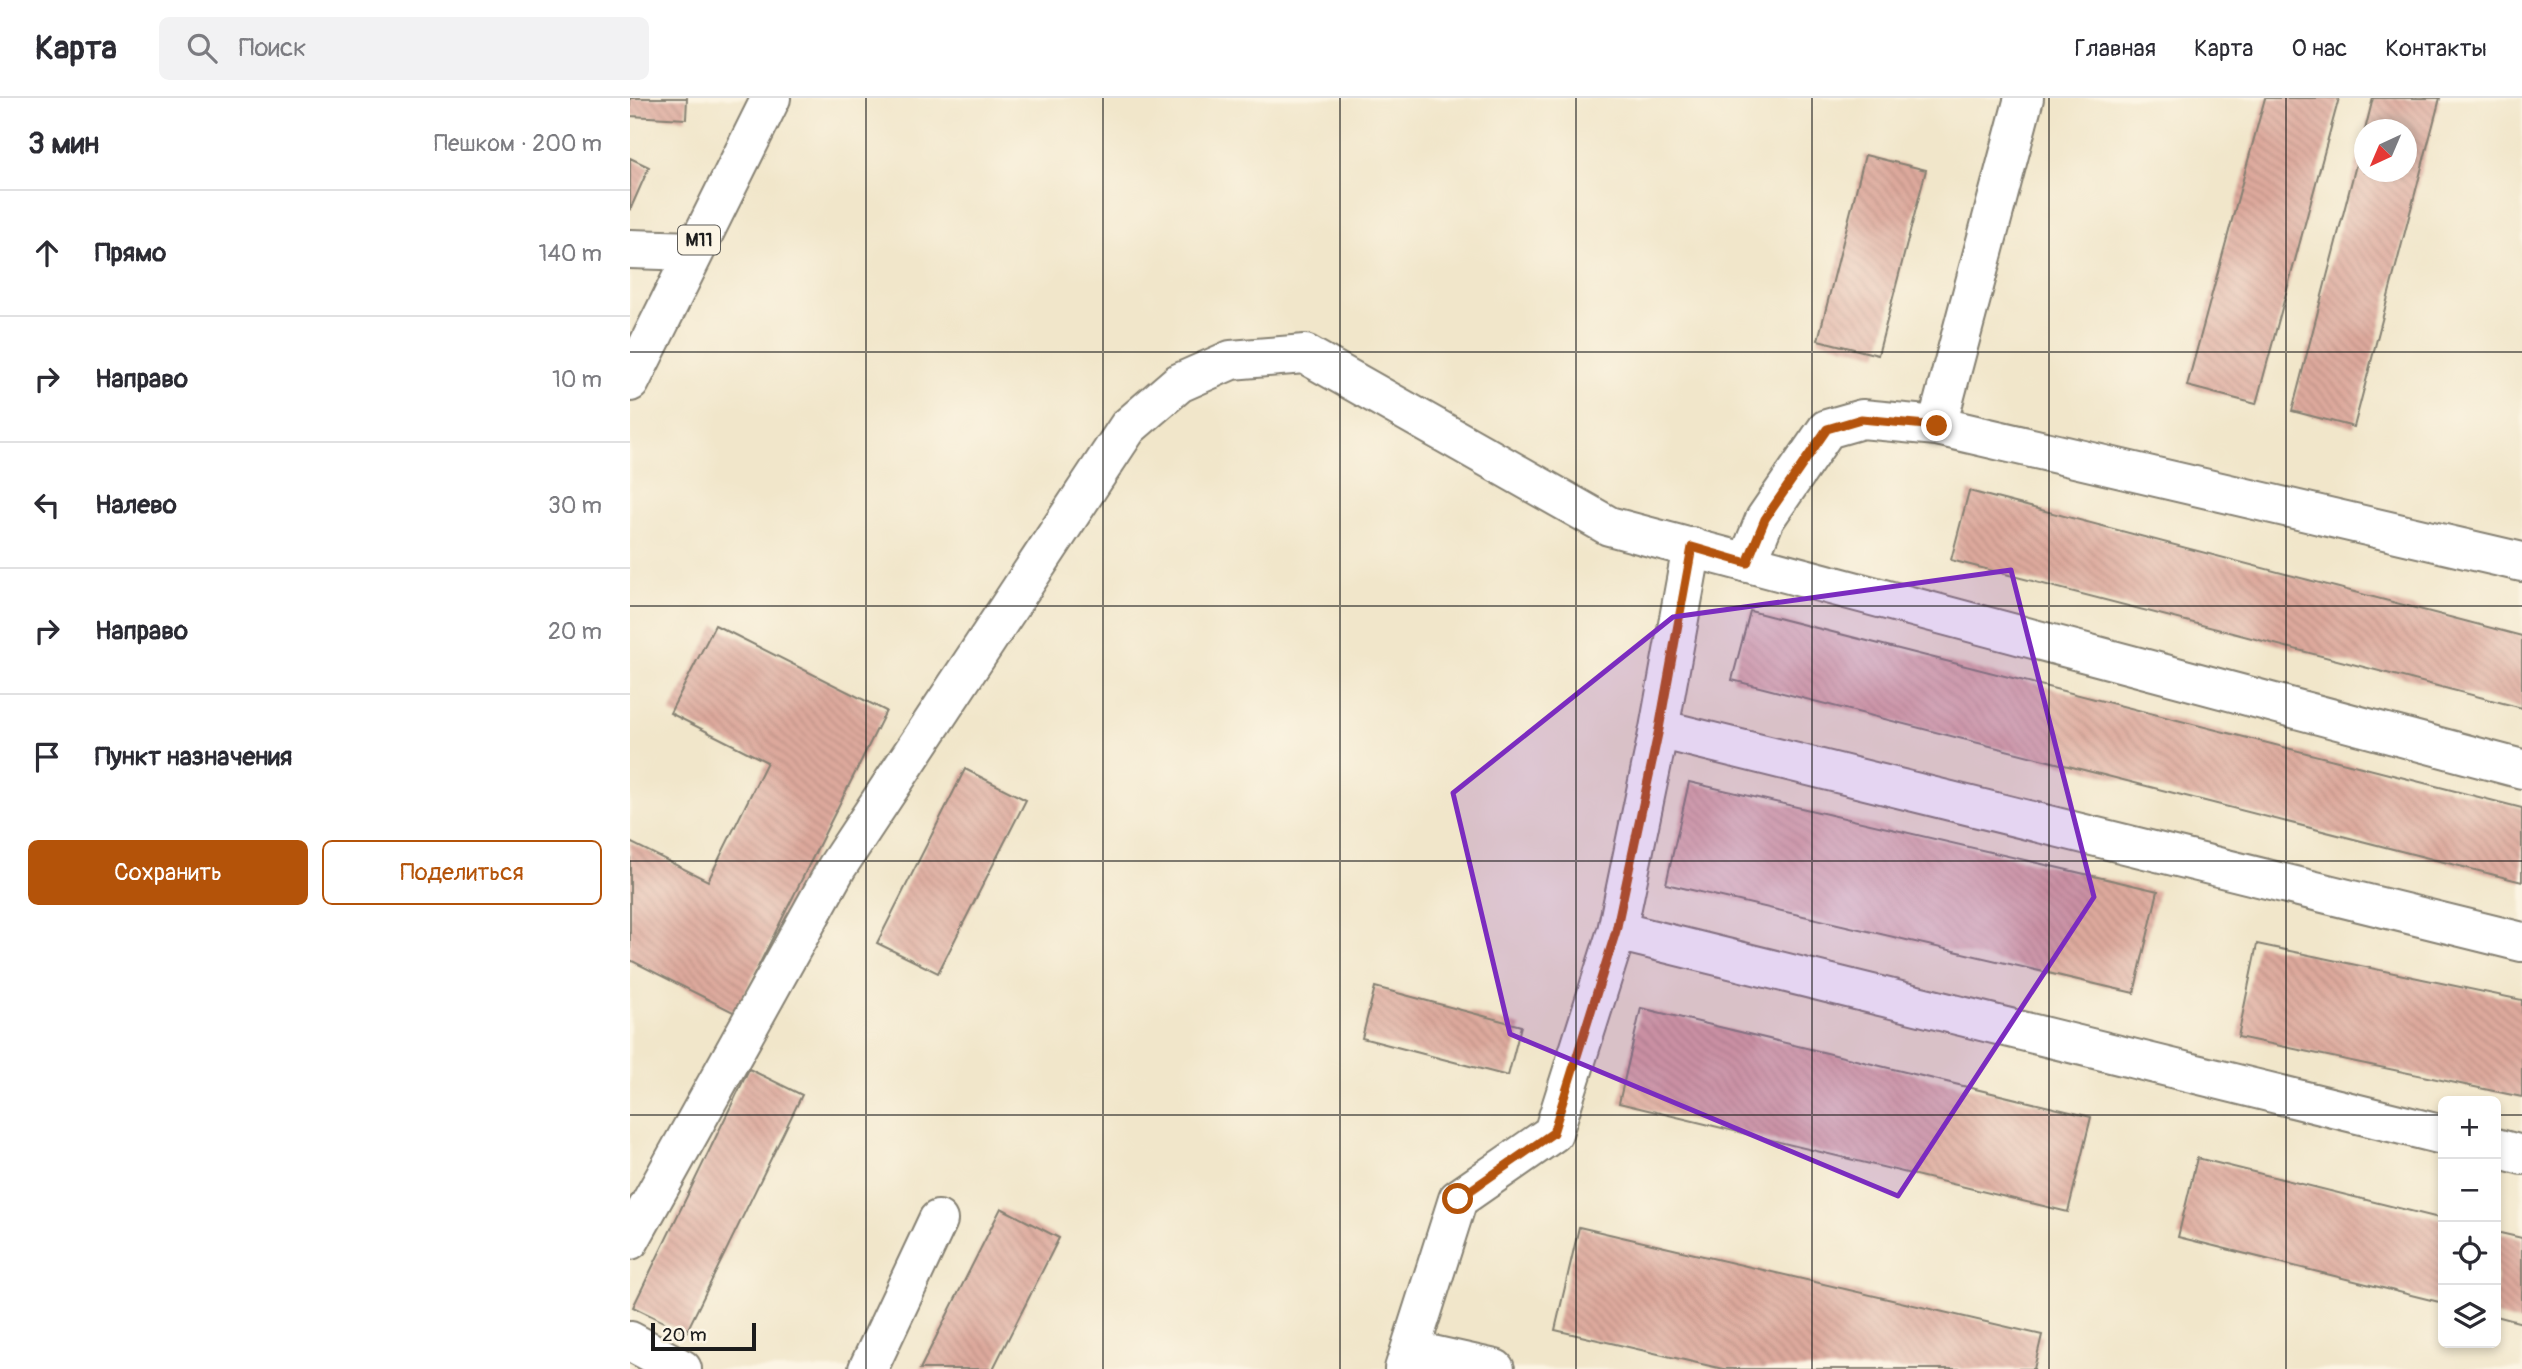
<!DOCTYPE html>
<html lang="ru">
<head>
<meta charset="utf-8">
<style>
	:root { --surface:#fff; --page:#f2f2f3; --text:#2b2b33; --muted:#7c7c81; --line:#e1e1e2; --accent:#b45309 }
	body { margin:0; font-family:Pangolin,sans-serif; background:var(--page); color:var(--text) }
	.controls { position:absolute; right:21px; bottom:21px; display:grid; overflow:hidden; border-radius:10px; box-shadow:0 4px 10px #0003 }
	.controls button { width:63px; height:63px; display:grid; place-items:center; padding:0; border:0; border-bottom:2px solid var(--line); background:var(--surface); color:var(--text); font:35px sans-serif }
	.compass { position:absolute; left:1724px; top:21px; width:63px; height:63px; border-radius:50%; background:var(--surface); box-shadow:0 4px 10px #0003; rotate:224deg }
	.scale { position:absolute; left:21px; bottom:18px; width:105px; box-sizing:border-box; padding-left:7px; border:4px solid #1c1c1c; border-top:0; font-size:19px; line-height:24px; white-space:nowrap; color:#1c1c1c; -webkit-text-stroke:5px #fcf5e5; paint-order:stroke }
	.stop { position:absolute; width:21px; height:21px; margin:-16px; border:5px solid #b45309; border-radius:50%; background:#fff }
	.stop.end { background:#b45309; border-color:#fff; box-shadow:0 2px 7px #0008 }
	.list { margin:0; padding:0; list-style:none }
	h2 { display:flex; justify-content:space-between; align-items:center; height:91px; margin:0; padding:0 28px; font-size:30px }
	h2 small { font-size:23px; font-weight:400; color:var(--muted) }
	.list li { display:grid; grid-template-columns:46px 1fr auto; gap:21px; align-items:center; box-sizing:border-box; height:126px; padding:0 28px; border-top:2px solid var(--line) }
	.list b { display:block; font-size:26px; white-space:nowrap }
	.list em { font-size:23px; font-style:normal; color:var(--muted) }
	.actions { display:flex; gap:14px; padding:21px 28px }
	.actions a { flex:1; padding:16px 0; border:2px solid var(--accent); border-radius:10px; text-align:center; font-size:24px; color:var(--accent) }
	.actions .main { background:var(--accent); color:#fff }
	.icon { flex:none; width:38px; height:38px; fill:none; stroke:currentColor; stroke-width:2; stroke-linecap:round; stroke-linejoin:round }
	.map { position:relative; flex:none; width:1892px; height:1271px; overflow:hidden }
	header { display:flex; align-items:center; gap:42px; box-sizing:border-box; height:98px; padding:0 35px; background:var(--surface); border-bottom:2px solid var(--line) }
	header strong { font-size:33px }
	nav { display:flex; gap:38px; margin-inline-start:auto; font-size:24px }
	.search { width:490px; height:63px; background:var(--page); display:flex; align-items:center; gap:18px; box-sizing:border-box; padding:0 24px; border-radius:10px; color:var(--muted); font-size:26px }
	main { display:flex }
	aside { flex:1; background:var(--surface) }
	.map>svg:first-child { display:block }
	.building { fill:url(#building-back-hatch) }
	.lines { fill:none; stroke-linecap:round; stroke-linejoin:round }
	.minor-casing { stroke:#868173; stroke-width:42 }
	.highway-casing { stroke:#868173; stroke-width:42 }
	.minor { stroke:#fff; stroke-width:38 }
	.highway { stroke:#fff; stroke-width:38 }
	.route { stroke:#b45309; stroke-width:9 }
	.marked { fill:#7b2cbf; fill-opacity:0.2; stroke:#7b2cbf; stroke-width:5; stroke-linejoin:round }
	.grid { fill:none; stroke:#1c1c1c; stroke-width:2; stroke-opacity:0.55 }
	.labels { text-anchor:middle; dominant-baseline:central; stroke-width:7; stroke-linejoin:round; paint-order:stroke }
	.shield { fill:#fcf5e5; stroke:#5f5d58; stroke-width:2 }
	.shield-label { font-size:18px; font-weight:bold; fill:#1c1c1c }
</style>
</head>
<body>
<header>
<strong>Карта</strong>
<div class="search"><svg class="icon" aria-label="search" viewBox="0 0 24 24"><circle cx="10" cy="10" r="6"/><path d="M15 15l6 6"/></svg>Поиск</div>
<nav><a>Главная</a><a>Карта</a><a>О нас</a><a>Контакты</a></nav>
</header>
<main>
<aside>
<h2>3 мин<small>Пешком · 200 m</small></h2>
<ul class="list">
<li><svg class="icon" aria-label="ahead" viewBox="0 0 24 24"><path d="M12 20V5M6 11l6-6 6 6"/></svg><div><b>Прямо</b></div><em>140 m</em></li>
<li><svg class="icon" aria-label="right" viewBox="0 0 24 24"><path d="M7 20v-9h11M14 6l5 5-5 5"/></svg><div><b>Направо</b></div><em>10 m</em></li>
<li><svg class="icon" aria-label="left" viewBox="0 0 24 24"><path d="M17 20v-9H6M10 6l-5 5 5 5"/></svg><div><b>Налево</b></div><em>30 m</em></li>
<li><svg class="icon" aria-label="right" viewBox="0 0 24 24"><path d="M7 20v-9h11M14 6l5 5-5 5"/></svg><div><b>Направо</b></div><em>20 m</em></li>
<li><svg class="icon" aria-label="arrive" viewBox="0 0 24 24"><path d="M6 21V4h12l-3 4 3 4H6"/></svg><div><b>Пункт назначения</b></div></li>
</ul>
<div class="actions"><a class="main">Сохранить</a><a>Поделиться</a></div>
</aside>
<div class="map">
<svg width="1892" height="1271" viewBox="0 0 1892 1271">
	<defs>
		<pattern id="building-back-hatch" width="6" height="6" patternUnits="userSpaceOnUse" patternTransform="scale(1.75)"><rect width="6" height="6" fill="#dda99c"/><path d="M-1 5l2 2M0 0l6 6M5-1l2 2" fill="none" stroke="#bd9186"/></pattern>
	</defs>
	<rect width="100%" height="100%" fill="#fcf5e5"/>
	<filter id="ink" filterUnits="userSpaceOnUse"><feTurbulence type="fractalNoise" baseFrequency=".0143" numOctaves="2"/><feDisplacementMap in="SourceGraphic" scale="14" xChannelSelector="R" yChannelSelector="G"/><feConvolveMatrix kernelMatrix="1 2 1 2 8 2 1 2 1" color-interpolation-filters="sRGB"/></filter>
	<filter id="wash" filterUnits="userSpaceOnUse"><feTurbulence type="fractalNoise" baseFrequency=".00686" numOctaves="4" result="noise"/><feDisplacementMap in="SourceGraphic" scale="28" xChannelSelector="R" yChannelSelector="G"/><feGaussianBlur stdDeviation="1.57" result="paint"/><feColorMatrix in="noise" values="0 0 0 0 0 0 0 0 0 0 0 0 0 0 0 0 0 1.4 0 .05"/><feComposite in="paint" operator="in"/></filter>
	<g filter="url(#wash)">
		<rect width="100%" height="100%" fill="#f1e6ca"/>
		<g id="blocks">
			<path class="building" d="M0,0h57l-1,21 -56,-3z
				M1635,0h74l-83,306 -69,-18z
				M1743,0h67l-86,329 -62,-16 72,-277v38h42v-42h-41z
				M1235,57l61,15 -48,185 -60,-15z
				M0,60l19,9 -19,43z
				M1339,393l553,145v72l-571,-148z
				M1120,513l772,197v74l-790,-202z
				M85,527l171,86 -151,302 -105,-53v-118l78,39 59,-119 -97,-49z
				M335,671l61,31 -88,173 -61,-30z
				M1059,684l469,109 -24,102 -468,-109z
				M1627,846l265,56v97l-284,-60z
				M745,889l146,39 -13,50 -146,-38z
				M1011,910l450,109 -23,95 -449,-109z
				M119,971l53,26 -116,238 -53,-26z
				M1567,1060l246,61v84l-265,-66z
				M371,1110l58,30 -66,131h-73z
				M949,1129l463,108 -8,34h-311l-168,-39z
				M1866,1134l26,6v85l-26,-7z"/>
		</g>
	</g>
	<g filter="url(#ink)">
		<use href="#blocks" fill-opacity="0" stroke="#868173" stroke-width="2"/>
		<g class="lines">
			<g class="minor-casing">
				<path id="minor" d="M0,151l64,2
					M1307,328l87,-328
					M1117,465l18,-44 62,-90 35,-10 75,7 585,136
					M1029,631l863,213
					M987,833l826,204
					M1866,1050l26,7
					M0,1142l207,-373 291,-440 51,-44 52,-23 74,-6 304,172 913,243
					M0,1243l52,28
					M780,1252l85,19
					M238,1271l70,-149
					M774,1271l54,-170 95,-66 64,-202 42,-202 33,-182"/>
			</g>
			<g class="highway-casing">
				<path id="highway" d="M0,284l141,-284"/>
			</g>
			<use href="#minor" class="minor"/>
			<use href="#highway" class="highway"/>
		</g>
	</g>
	<g class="lines" filter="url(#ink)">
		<path class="route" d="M828,1101l95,-66 63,-202 43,-202 33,-182 55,16 18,-44 62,-90 34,-10 76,7"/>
	</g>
	<path class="marked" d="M1381,472l83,327 -196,299 -388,-162 -57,-241 220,-176z"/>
	<path class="grid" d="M236,0v1271M473,0v1271M710,0v1271M946,0v1271M1182,0v1271M1419,0v1271M1656,0v1271M0,254h1892M0,508h1892M0,763h1892M0,1017h1813M1866,1017h26"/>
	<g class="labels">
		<rect class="shield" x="48" y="127.5" width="42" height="29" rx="5"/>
		<g class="shield-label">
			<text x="69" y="142">М11</text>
		</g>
	</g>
</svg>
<div class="controls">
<button>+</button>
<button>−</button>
<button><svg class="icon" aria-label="locate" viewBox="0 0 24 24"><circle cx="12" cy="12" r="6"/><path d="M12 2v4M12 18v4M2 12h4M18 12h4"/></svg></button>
<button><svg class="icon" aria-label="layers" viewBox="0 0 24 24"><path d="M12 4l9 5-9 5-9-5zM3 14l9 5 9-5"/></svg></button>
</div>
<svg class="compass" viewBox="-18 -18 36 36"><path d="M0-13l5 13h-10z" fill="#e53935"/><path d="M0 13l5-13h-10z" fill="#7c7c81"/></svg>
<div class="scale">20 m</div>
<div class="stop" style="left:828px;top:1101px"></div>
<div class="stop end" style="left:1307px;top:328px"></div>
</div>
</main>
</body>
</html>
